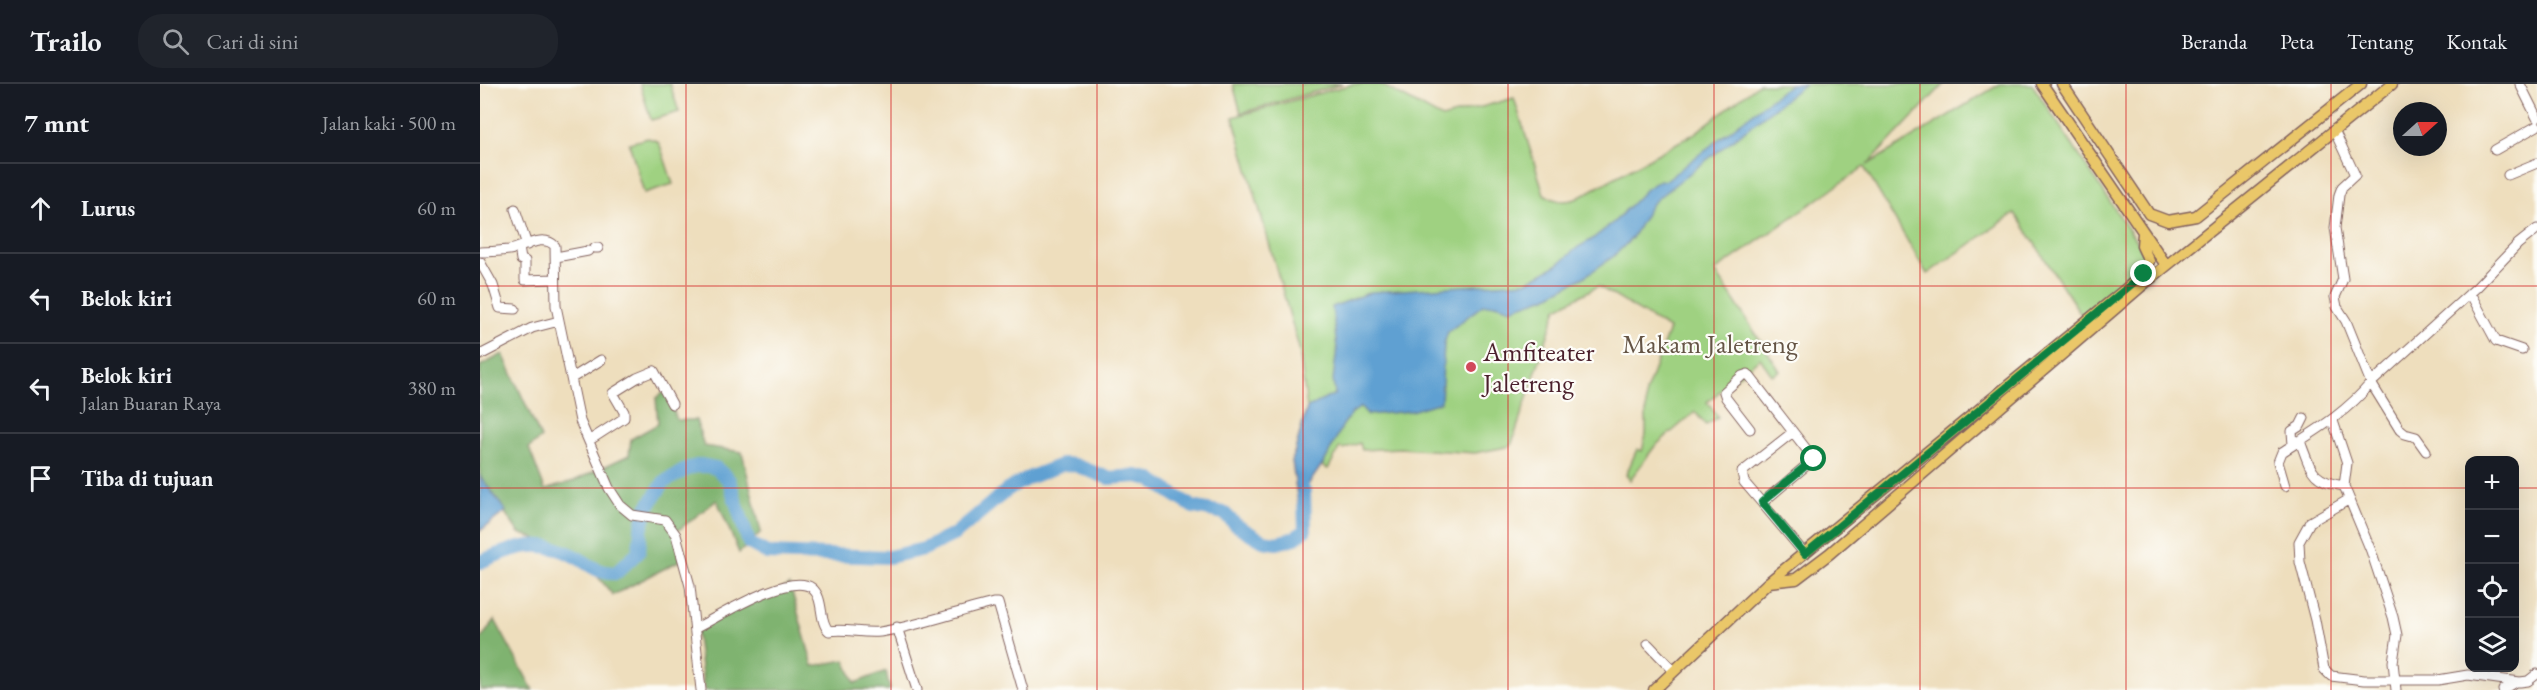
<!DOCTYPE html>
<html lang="id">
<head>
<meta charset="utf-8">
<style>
	:root { --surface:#171b24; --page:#20242c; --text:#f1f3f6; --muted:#9ea1a6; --line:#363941 }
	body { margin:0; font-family:"EB Garamond",serif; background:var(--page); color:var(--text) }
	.controls { position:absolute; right:18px; bottom:18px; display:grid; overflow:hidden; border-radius:12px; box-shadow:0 6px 24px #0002 }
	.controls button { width:54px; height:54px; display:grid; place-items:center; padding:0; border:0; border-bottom:2px solid var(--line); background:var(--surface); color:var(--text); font:30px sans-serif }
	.compass { position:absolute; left:1913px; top:18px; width:54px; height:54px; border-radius:50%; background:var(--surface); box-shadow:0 6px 24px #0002; rotate:69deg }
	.stop { position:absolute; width:18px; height:18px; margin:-14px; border:4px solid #0b8043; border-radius:50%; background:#fff }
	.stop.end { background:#0b8043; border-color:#fff; box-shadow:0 2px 6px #0008 }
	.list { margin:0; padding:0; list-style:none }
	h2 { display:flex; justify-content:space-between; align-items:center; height:78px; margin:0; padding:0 24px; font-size:26px }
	h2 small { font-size:20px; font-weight:400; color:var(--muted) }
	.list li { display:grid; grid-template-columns:39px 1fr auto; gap:18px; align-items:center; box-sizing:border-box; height:90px; padding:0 24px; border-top:2px solid var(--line) }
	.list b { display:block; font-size:22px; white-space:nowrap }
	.list p { margin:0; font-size:20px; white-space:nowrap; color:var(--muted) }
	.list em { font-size:20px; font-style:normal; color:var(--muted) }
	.icon { flex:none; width:33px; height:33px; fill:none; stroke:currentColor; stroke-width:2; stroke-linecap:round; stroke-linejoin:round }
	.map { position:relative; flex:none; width:2057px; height:606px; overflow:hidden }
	header { display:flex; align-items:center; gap:36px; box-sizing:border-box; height:84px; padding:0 30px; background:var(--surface); border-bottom:2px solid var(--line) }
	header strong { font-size:28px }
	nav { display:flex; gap:33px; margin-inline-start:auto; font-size:21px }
	.search { width:420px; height:54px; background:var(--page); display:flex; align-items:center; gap:15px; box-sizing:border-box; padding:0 21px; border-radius:24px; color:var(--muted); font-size:22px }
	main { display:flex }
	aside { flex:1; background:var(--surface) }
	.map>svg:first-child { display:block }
	.green { fill:#9fd181; stroke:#747856; stroke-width:1.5 }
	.forest { fill:#7fb36f; stroke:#64694d; stroke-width:1.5 }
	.water { fill:#5ea0d2; stroke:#54607e; stroke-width:1.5 }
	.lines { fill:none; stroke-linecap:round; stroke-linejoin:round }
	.river { stroke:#5ea0d2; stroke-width:14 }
	.minor-casing { stroke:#83625e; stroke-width:11 }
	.major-casing { stroke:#83625e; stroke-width:13 }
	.minor { stroke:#fff; stroke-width:9 }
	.major { stroke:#eac769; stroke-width:10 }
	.route { stroke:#0b8043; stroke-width:8 }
	.grid { fill:none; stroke:#d62828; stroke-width:1.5; stroke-opacity:0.55 }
	.poi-dot { fill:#d1495b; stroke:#fdfcf7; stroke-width:2 }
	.labels { text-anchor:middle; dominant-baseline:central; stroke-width:4.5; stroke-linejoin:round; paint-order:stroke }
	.park-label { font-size:27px; fill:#645445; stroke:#fdfcf7 }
	.poi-label { font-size:27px; fill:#4a1f2b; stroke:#fdfcf7; text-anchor:start }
</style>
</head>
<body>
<header>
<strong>Trailo</strong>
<div class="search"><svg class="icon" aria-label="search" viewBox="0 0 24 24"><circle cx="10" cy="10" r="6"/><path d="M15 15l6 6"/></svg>Cari di sini</div>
<nav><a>Beranda</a><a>Peta</a><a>Tentang</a><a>Kontak</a></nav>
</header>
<main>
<aside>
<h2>7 mnt<small>Jalan kaki · 500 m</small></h2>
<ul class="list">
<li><svg class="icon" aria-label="ahead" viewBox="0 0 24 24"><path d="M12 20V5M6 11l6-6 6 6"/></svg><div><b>Lurus</b></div><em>60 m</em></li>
<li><svg class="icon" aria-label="left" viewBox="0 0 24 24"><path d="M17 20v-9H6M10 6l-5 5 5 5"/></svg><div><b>Belok kiri</b></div><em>60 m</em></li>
<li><svg class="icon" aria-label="left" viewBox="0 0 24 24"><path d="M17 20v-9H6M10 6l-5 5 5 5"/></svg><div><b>Belok kiri</b><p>Jalan Buaran Raya</p></div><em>380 m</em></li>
<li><svg class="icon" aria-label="arrive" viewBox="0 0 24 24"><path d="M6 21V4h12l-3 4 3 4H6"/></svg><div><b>Tiba di tujuan</b></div></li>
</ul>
</aside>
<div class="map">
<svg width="2057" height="606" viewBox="0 0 2057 606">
	<rect width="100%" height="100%" fill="#fdfcf7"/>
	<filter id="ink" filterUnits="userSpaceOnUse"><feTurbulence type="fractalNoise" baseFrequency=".0167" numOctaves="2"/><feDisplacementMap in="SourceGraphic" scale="12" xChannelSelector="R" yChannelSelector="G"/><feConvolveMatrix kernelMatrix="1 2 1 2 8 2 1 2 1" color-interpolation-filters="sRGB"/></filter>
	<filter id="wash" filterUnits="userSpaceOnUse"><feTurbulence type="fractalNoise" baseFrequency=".008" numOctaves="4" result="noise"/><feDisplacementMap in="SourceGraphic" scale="24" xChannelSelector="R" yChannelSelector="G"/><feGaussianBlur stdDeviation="1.35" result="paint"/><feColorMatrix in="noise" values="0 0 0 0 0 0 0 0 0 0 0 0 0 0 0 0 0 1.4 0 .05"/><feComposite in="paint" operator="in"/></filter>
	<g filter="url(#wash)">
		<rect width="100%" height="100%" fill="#eedebd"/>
		<path class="green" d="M160,0h30l9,28 -28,8z
			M753,0h109l-101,29z
			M873,0h27l62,34 72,-20 30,96c11,7 19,9 32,5l119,-66 64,-49h185l-77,81 133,-81h32l112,169 -2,15 -58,51 -69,-106 -88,61 -63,-107 -149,104 65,100 -8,4 -12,-17 -53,44 11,15 -12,8 -11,-13 -40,34 -25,34 -4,-5 11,-26 5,2 4,-17v-42l23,-63 -71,-43 -41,22 -46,138 -36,7 -75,-5 -38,2 -2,-7 -17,6 -3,-2 -12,22 -6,-3 -30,-5 15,-53 -8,-60 -66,-231z
			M168,54l9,3 3,4 13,39 -29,9 -15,-50z"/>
		<path class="forest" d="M23,270l38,84 -12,10 16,42 29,-9 55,-26 2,-16 27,-15 -2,-26 10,-7 11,29h19l8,26 38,6 19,80 -22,21 -22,-53 -41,32 5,28 -68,35 -34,-41 -60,-21 -39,-57v-110z
			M310,501l23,81 32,-6 10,23 31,-12 4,19h-186l-8,-61z
			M15,536l38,70h-53v-50z"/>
		<path class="water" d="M1310,0h15l-146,113 -8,8 -19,33 -18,18 -30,21 -38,20 -35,12 -15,-5 -13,1 -35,27 -4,12 -3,58 -30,9 -43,4 -7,-8 -9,6 -9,12 -17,34 -18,26v25l-10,-6 -6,-43 15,-53 28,-14 -2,-14 4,-32 -5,-41 39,-15 155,-10 31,-17 21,-18 13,-7 24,-19 31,-32 14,-9 5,1z
			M0,392l26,35 -26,20z"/>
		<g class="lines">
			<path class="river" d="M0,478c36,-16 62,-25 98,-4 12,8 23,16 38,15l23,-22 2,-21 6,-22 17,-26 25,-14 12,-3 15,3 13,12 20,63 18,10 122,4 35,-8 31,-15 52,-44 21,-12 36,-14 11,1 33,13 29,-2 13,3 43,28 31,6 12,12 27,16 14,2 18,-5 10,-8 -1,-39"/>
		</g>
	</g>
	<g filter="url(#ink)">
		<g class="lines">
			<g class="minor-casing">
				<path id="minor" d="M2040,0l17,34
					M1854,46l21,45 -13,12 -3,8 -4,33 8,51 -8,18 2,10 9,14 25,62 106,-96 41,-43 19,-15
					M2015,66l42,-24
					M2028,91l29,-12
					M35,125l12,36
					M39,163l2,13 4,1v19l30,-1
					M115,164h3
					M0,168c10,0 20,-1 29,-2 14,-2 34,-17 46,-4l1,60 24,115 29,67 11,17 12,10 33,5 11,15 14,51 11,104
					M76,173l32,-6
					M0,178l13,23 7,23 15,1
					M1990,209l26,48 26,9
					M0,271l52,-27 27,-7
					M92,294l29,-18
					M1853,337l14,42 -3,23
					M1270,345l-24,-31 -2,-6 18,-16 6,-2 66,85 -52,44 43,51
					M110,356l34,-22v-6l-11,-19 24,-15 17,-7 18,33
					M1820,357c11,29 11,40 44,45l27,65 22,66 4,18 -4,27 3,28
					M1813,361l-1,-14 8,-5 4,-8
					M1805,402l-7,-24 4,-10c33,-21 63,-38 89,-69l29,47 5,4 11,3 10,14
					M1868,416l-38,22 -11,20 1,20 15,58 9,49 7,7 33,4h74l30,-5 52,7 8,-1 9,-7
					M1282,419l-18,-21 -2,-10 51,-40
					M417,543l20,63
					M216,544c22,-11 94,-57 116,-40 13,11 6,33 17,43 18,-3 33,3 51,1 38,-6 76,-20 113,-29h5l25,87
					M1168,560l25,26
					M2023,606l13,-8"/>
			</g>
			<g class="major-casing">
				<path id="major" d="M1562,0l124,181
					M1582,0l87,130 19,7 28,-5 165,-132
					M1289,498l27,-3 33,-25 316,-271 247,-199
					M1174,606l115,-108 375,-308 5,-13 -7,-15 1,-13"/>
			</g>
			<use href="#minor" class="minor"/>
			<use href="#major" class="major"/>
		</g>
	</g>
	<g class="lines" filter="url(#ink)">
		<path class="route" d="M1334,375l-52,43 43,52 339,-280"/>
	</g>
	<path class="grid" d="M206,0v606M411,0v606M617,0v606M823,0v606M1028,0v606M1234,0v606M1440,0v606M1646,0v606M1851,0v606M0,202h2057M0,404h1990M2034,404h23"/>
	<circle class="poi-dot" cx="991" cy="283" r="6"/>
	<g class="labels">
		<g class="park-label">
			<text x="1230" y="259">Makam Jaletreng</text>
		</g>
		<g class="poi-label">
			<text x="1003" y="267">Amfiteater<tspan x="1003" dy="31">Jaletreng</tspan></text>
		</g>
	</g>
</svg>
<div class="controls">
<button>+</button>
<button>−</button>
<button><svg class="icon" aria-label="locate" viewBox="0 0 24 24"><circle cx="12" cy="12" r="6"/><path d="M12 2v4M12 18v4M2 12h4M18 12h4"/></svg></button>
<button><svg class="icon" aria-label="layers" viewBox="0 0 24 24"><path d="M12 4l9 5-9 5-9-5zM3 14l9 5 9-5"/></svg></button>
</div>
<svg class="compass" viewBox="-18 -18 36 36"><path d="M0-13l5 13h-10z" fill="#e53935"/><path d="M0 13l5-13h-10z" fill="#9ea1a6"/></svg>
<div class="stop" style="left:1334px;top:375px"></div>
<div class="stop end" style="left:1664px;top:190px"></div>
</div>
</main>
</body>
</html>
